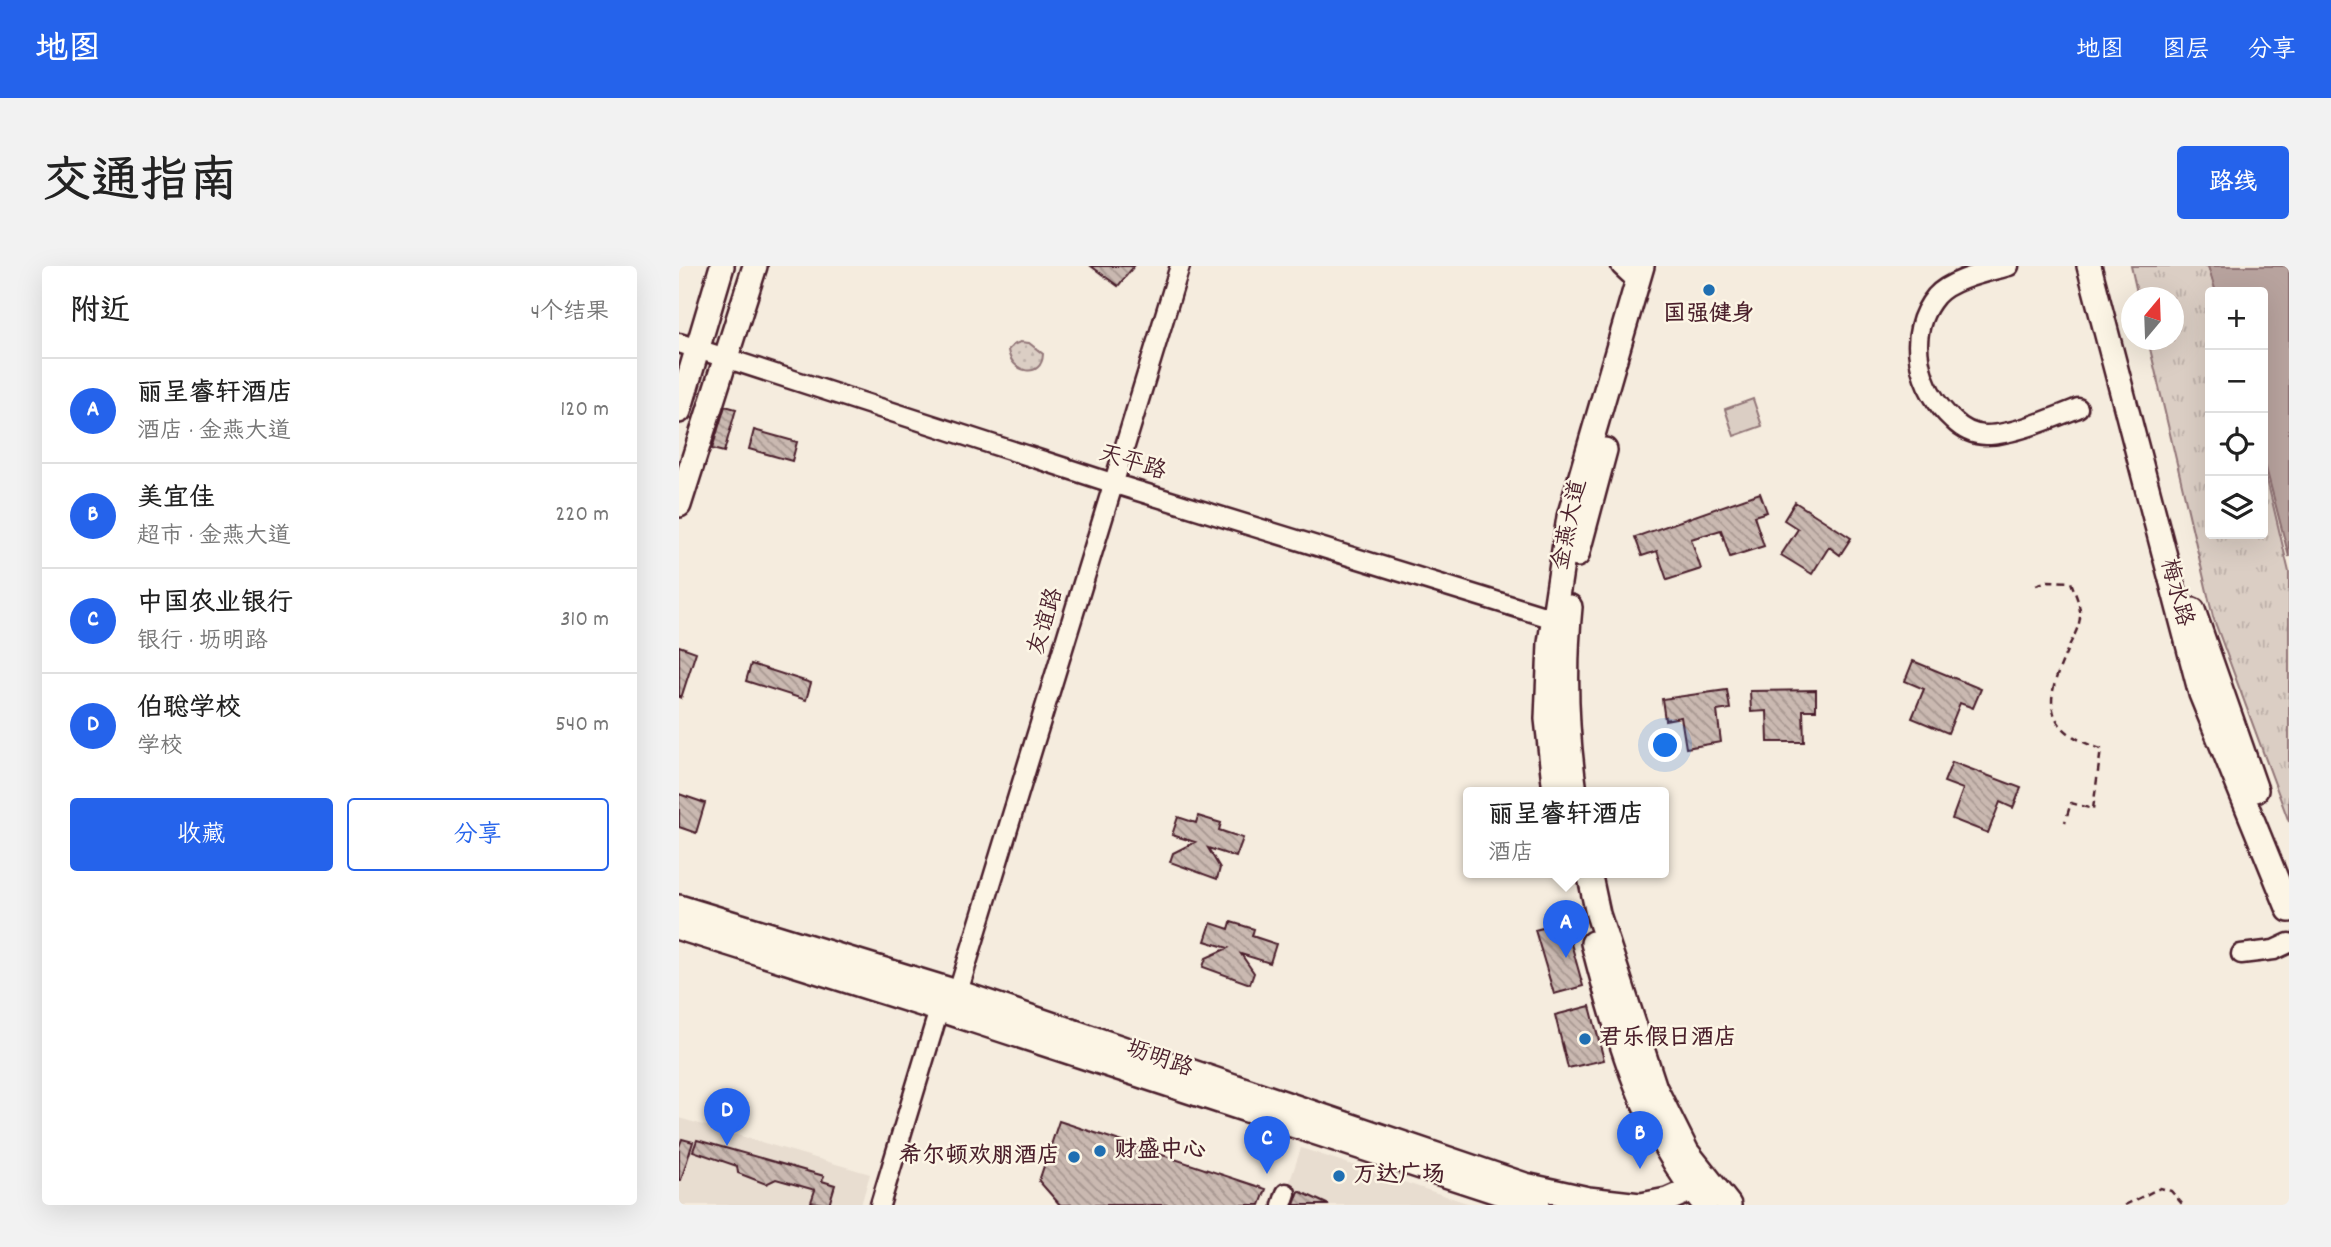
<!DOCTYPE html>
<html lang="zh">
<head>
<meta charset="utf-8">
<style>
	:root { --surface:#fff; --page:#f2f2f2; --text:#222; --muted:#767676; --line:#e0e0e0; --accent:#2563eb }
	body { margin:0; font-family:Dekko,"LXGW WenKai TC",sans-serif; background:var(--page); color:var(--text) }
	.controls { position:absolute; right:21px; top:21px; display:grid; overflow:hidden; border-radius:7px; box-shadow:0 7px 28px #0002 }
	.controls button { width:63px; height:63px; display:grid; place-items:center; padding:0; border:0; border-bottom:2px solid var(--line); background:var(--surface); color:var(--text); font:35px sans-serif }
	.compass { position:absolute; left:1442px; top:21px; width:63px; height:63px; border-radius:50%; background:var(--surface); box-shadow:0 7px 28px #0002; rotate:19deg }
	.you { position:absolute; left:987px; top:480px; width:24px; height:24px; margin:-18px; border:5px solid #fff; border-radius:50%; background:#1a73e8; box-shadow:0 0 0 10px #1a73e833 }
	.badge { display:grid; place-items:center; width:46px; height:46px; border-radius:50%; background:var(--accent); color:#fff; font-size:23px; font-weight:700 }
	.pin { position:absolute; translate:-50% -58px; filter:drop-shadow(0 2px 4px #0008) }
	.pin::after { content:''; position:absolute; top:37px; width:24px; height:21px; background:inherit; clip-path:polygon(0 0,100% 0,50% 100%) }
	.popup { position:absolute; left:784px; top:521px; width:206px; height:91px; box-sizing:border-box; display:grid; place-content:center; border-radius:7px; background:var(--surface); filter:drop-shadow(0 2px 5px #0005); font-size:23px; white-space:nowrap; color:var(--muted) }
	.popup b { font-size:26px; color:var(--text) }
	.popup::after { content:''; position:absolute; left:50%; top:100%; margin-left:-14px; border:14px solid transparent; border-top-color:var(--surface) }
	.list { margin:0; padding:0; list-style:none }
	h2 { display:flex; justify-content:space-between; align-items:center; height:91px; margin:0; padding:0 28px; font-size:30px }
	h2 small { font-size:23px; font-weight:400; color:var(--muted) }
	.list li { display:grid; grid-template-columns:46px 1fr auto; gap:21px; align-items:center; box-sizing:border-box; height:105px; padding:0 28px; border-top:2px solid var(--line) }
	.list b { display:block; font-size:26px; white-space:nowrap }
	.list p { margin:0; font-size:23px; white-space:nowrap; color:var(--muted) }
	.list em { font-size:23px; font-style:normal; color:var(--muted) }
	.actions { display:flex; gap:14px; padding:21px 28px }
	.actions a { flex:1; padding:16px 0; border:2px solid var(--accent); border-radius:7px; text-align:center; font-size:24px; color:var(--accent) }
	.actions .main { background:var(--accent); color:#fff }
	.icon { flex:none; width:38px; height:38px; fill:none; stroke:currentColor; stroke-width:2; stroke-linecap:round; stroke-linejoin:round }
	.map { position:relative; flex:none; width:1610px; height:939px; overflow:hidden; border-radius:7px }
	header { display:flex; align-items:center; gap:42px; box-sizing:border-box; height:98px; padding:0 35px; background:var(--accent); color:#fff }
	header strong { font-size:33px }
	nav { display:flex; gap:38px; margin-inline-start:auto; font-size:24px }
	.intro { display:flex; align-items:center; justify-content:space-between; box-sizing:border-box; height:168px; padding:0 42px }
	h1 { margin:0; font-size:49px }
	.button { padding:18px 32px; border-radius:7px; background:var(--accent); color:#fff; font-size:24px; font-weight:700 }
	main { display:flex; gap:42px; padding:0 42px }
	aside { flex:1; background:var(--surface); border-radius:7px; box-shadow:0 7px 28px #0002 }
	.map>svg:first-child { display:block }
	.built { fill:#e8ddd0 }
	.grass { fill:url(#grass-dots); stroke:#927678; stroke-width:2 }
	.park { fill:url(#park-tufts); stroke:#927678; stroke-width:2 }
	.garden { fill:#dbcec4; stroke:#927678; stroke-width:2 }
	.water { fill:#b8a39e; stroke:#8c6e70; stroke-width:2 }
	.building { fill:url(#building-back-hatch); stroke:#4a1f2b; stroke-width:2 }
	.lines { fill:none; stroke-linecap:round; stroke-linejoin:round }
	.minor-casing { stroke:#4a1f2b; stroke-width:23 }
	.major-casing { stroke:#4a1f2b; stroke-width:28 }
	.path { stroke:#4a1f2b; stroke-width:2.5; stroke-dasharray:7 5; stroke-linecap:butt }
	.minor { stroke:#fcf5e5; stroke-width:18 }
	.major { stroke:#fcf5e5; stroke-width:23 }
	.poi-dot { fill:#1f6fb2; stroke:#fcf5e5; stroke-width:2.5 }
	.labels { text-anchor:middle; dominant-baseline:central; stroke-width:5; stroke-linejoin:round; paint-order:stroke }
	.poi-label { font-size:23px; font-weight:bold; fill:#4a1f2b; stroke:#fcf5e5; text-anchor:start }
	.street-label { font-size:23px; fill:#4a1f2b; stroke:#fcf5e5 }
</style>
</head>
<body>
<header>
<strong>地图</strong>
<nav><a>地图</a><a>图层</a><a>分享</a></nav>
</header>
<div class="intro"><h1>交通指南</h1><a class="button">路线</a></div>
<main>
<aside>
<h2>附近<small>4个结果</small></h2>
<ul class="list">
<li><span class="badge">A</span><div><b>丽呈睿轩酒店</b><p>酒店 · 金燕大道</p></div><em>120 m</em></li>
<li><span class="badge">B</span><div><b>美宜佳</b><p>超市 · 金燕大道</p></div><em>220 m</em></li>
<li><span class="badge">C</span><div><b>中国农业银行</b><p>银行 · 坜明路</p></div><em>310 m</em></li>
<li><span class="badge">D</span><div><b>伯聪学校</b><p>学校</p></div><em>540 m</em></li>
</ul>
<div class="actions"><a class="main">收藏</a><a>分享</a></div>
</aside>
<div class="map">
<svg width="1610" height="939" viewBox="0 0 1610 939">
	<defs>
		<pattern id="grass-dots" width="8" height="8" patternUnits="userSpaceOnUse" patternTransform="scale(1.75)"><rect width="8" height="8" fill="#dbcec4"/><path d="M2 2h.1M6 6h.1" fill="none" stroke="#bdb0a9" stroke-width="1.8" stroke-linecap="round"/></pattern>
		<pattern id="park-tufts" width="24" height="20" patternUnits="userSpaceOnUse" patternTransform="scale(1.75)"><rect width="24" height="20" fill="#dbcec4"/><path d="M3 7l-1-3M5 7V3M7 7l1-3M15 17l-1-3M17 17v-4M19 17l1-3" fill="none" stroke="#bdb0a9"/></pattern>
		<pattern id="building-back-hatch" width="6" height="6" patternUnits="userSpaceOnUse" patternTransform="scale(1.75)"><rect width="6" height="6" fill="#cab9b1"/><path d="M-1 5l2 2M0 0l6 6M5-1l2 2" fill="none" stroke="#a69690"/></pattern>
	</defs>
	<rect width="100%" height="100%" fill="#f5ecde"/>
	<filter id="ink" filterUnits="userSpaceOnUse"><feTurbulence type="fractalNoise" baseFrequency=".0143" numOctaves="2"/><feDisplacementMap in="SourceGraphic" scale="14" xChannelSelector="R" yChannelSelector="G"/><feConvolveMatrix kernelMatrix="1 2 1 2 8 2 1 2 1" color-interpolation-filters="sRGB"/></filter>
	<g filter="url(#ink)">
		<path class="built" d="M0,852l191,56 -9,31h-182z
			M622,882l172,57h-191z"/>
		<path class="grass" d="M341,76l9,1 14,11c-1,26 -32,19 -35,-4l5,-5z"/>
		<path class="park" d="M1452,0h77l8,26h-6v242h53v-71l26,109v250l-76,-205 -65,-277h25v-42l-35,-1z"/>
		<path class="garden" d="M1074,133l9,27 -28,10 -9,-27z"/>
		<path class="water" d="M1529,0h81v291l-26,-101v-164h-47z"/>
		<path class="building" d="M412,0h43l-16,20z
			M46,140l11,3 -12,43 -12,-3z
			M75,164l43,12 -5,19 -43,-12z
			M1081,227l7,19 -13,4 10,30 -34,11 -9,-27 -30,9 10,30 -34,11 -10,-29 -15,5 -7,-19z
			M1116,236l56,36 -11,17 -11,-8 -17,27 -31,-19 17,-26 -14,-9z
			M0,380l17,6 -15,46 -2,-1z
			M1234,395l68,28 -8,19 -13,-5 -12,30 -36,-15 12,-29 -19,-8z
			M72,398l60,19 -5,17 -60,-19z
			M1048,424l3,19 -13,2 4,31 -35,6 -5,-31 -16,3 -3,-21z
			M1137,424v20h-13l1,32h-36l-1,-31 -16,1 -1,-21z
			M1273,496l69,26 -8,20 -13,-6 -12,31 -36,-14 11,-30 -19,-7z
			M0,528l26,9 -9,30 -17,-6z
			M519,550l23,7 -2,7 24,8 -7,19 -28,-9 12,20 -3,11 -47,-17 3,-9 22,-11 -23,-7 6,-18 18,6z
			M552,656l23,7 -2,7 24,8 -6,19 -29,-9 13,19 -4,11 -47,-17 3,-9 22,-10 -23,-7 6,-18 18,6z
			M886,656l18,64 -29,8 -19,-64z
			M911,740l14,54 -36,8 -13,-53z
			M380,855l207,68 -6,16h-200l-21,-24z
			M3,873l11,3 -12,38h-2v-33z
			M18,874l127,36 -2,5 13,4 -6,20 -18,-3 4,-12 -39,-11 -10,5 -28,-11 -1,-7 -44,-15z
			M620,925l30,14h-35z"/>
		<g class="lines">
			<g class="minor-casing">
				<path id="minor" d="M942,0l16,15
					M1330,0c-21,6 -58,13 -73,30 -32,38 -18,93 17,124 9,9 19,15 33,15 26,0 67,-17 92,-27
					M0,77l436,141 439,135
					M1562,688l33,-4 15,-7
					M279,726l222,-726
					M201,939l59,-195
					M603,939l4,-12"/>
			</g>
			<g class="major-casing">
				<path id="major" d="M1410,0l112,428 88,216
					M0,145l43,-145
					M0,239l76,-239
					M898,289l28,-105
					M891,341c-6,61 -4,123 5,185
					M1514,344l63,180
					M876,526l-8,-73 3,-76 19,-126 73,-251
					M910,606l9,42 57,174 32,64 42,53
					M0,641l284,87 562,191 63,14 52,6
					M0,662l271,85 587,192
					M914,677c24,93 50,187 112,262
					M962,939l26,-5 25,-11"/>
			</g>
			<path class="path" d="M1357,319l12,-4 23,1c3,9 9,21 9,31 1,10 -5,21 -10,31 -23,51 -34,83 31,105l-8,60 -22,-6 -6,19
				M1446,939l35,-17 11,3 12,14"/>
			<use href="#minor" class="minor"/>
			<use href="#major" class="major"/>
		</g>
	</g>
	<g class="poi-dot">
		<circle cx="1030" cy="24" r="7"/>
		<circle cx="906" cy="773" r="7"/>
		<circle cx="421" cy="885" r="7"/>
		<circle cx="395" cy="891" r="7"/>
		<circle cx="660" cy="910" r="7"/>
	</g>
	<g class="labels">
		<g class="poi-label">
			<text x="1030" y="49" text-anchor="middle">国强健身</text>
			<text x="920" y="773">君乐假日酒店</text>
			<text x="435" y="885">财盛中心</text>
			<text x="381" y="891" text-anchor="end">希尔顿欢朋酒店</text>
			<text x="674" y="910">万达广场</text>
		</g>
		<g class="street-label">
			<text transform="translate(453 198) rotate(17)">天平路</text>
			<text transform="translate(892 259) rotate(-78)">金燕大道</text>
			<text transform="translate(1496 327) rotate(75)">梅水路</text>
			<text transform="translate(368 356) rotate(-73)">友谊路</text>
			<text transform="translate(480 794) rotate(19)">坜明路</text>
		</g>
	</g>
</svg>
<div class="controls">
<button>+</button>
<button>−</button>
<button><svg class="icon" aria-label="locate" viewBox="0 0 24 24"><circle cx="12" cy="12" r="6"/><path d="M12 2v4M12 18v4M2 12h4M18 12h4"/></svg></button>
<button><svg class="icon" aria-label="layers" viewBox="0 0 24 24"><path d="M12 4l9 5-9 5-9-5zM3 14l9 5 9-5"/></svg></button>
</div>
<svg class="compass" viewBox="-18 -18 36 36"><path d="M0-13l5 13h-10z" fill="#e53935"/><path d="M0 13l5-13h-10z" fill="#767676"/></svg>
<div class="you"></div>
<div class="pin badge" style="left:887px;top:692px">A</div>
<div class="popup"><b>丽呈睿轩酒店</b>酒店</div>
<div class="pin badge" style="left:961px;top:903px">B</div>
<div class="pin badge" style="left:588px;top:908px">C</div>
<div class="pin badge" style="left:48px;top:880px">D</div>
</div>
</main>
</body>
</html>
